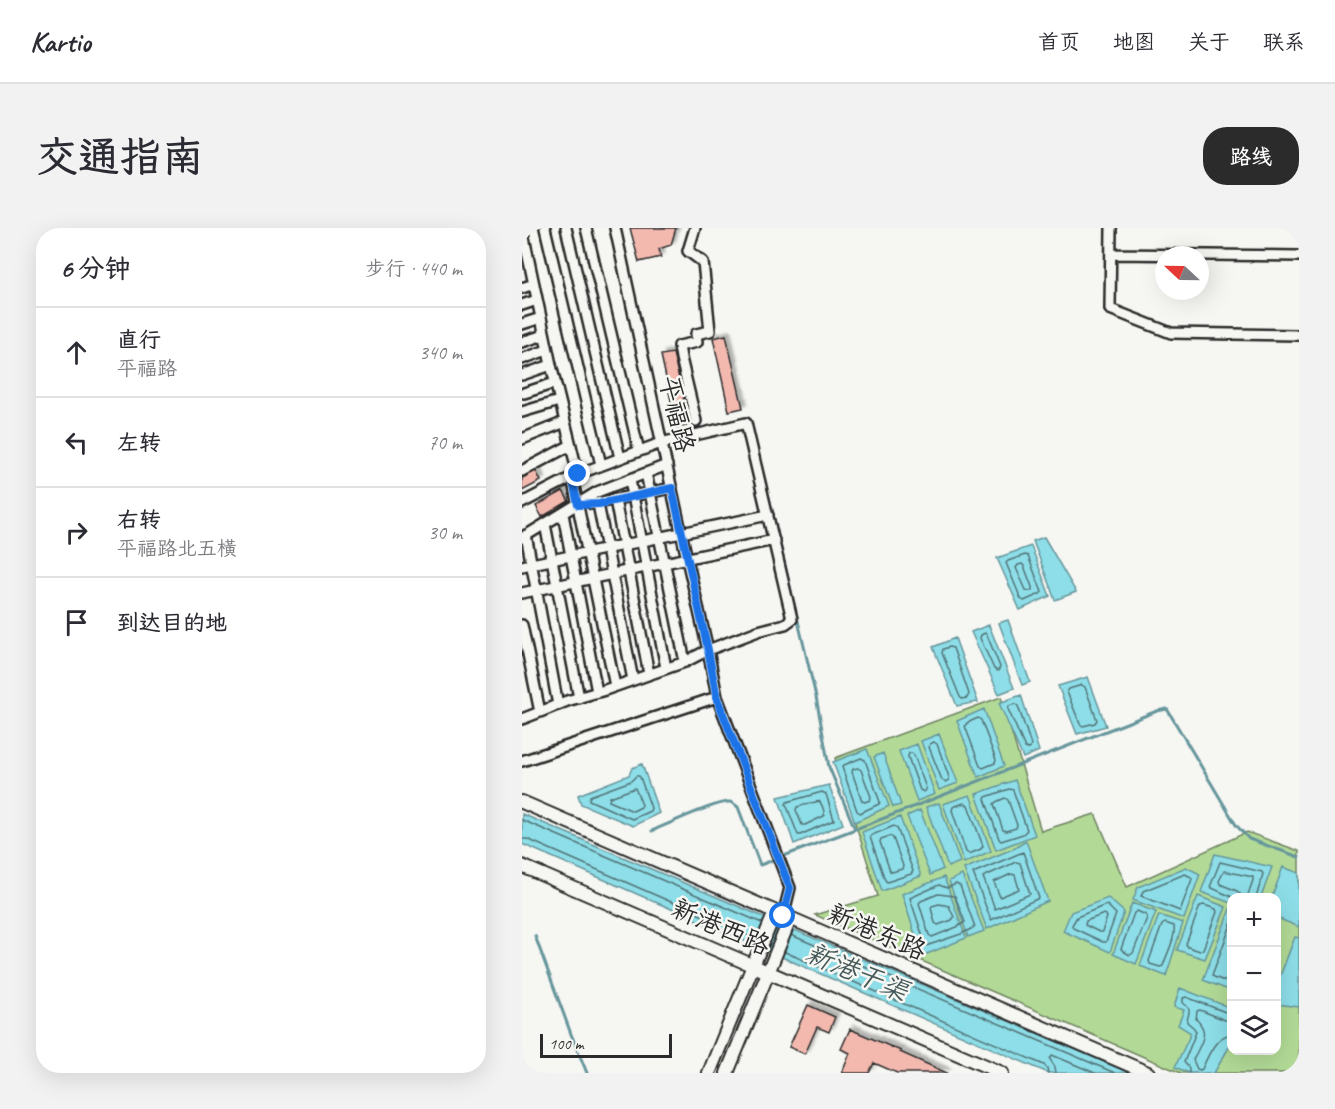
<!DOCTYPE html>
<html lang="zh">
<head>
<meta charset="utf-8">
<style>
	:root { --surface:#fff; --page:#f2f2f3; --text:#2b2b33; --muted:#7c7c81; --line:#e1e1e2; --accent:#2b2b2b }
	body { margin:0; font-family:Caveat,"LXGW WenKai TC",sans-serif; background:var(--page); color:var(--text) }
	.controls { position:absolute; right:18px; bottom:18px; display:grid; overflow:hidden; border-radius:12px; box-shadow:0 6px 24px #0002 }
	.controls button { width:54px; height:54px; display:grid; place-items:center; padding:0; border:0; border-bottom:2px solid var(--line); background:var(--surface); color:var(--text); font:30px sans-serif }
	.compass { position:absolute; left:633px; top:18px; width:54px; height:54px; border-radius:50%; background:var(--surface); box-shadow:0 6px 24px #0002; rotate:292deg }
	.scale { position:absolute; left:18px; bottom:15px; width:132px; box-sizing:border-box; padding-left:6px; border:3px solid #2b2b2b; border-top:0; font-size:16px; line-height:21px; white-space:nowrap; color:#2b2b2b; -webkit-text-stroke:4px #f6f6f2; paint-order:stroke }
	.stop { position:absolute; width:18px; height:18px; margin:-14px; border:4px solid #1a73e8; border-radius:50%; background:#fff }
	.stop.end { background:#1a73e8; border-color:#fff; box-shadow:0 2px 6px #0008 }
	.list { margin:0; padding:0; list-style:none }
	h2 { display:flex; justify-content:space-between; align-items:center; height:78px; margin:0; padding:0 24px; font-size:26px }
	h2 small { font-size:20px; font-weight:400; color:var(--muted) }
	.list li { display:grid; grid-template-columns:39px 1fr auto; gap:18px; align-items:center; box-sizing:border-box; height:90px; padding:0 24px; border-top:2px solid var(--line) }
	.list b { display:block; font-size:22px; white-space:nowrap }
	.list p { margin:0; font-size:20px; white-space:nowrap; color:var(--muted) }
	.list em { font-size:20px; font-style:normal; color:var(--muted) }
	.icon { flex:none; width:33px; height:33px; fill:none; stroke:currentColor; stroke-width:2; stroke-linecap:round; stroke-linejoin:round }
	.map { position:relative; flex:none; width:777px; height:845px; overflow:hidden; border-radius:24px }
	header { display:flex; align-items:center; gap:36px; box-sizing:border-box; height:84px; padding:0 30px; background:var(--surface); border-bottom:2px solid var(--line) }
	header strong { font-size:28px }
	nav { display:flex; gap:33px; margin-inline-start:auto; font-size:21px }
	.intro { display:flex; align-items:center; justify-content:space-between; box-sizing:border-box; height:144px; padding:0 36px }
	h1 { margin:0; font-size:42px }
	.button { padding:15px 27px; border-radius:24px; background:var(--accent); color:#fff; font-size:21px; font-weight:700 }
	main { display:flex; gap:36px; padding:0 36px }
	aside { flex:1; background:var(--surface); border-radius:24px; box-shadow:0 6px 24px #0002 }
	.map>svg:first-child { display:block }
	.green { fill:#b2da96; stroke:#6e8260; stroke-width:1.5; fill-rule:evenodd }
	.water { fill:#8ddee8; stroke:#66969c; stroke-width:1.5 }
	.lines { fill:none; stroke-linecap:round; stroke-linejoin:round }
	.shore { stroke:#527377; stroke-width:1.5 }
	.stream { stroke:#66969c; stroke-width:3 }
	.building { fill:#f3b9af; stroke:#2b2b2b; stroke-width:1.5; filter:url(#shadow) }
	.minor-casing { stroke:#2b2b2b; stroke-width:14 }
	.major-casing { stroke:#2b2b2b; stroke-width:16 }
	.minor { stroke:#f6f6f2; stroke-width:9 }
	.major { stroke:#f6f6f2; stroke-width:12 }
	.route { stroke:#1a73e8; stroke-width:8 }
	.labels { text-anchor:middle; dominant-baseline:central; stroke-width:5; stroke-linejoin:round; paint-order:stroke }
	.street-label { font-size:26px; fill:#2b2b2b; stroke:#f6f6f2 }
	.water-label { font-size:27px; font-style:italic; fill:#44585a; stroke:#f6f6f2 }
</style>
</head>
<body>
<header>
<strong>Kartio</strong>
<nav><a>首页</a><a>地图</a><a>关于</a><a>联系</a></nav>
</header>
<div class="intro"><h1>交通指南</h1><a class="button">路线</a></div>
<main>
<aside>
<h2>6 分钟<small>步行 · 440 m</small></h2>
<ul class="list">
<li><svg class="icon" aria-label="ahead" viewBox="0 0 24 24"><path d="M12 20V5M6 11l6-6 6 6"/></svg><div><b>直行</b><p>平福路</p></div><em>340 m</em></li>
<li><svg class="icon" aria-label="left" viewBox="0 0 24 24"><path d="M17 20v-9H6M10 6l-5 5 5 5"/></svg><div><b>左转</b></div><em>70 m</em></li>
<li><svg class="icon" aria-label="right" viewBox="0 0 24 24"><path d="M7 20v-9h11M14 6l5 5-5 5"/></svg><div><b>右转</b><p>平福路北五横</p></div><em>30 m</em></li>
<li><svg class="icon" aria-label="arrive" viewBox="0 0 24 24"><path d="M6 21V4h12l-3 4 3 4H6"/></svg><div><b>到达目的地</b></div></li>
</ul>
</aside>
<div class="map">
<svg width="777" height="845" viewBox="0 0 777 845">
	<defs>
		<filter id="shadow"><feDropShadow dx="4" dy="-4" stdDeviation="1.5" flood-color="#0004"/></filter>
	</defs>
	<rect width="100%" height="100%" fill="#f6f6f2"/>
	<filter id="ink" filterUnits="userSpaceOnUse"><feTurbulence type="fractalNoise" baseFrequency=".0167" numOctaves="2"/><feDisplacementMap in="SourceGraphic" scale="12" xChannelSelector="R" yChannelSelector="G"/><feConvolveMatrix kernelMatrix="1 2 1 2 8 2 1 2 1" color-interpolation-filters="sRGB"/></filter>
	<g filter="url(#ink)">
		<path class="green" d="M479,469l40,134 54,-17 32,73 120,-55 52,19v222h-118l-366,-158 63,-19 -43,-138zM710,670h44v152h-44z"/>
		<path class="water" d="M522,309l32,55 -21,8 -22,-59z
			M509,318l19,50 -30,14 -23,-52z
			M486,392l22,62 -8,3 -23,-62z
			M467,397l25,63 -15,6 -28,-62z
			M433,410l23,64 -21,4 -24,-59z
			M566,449l18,49 -29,8 -19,-48z
			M499,467l18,56 -16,7 -24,-55z
			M462,481l20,57 -26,11 -21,-56z
			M417,506l19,49 -19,7 -18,-49z
			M395,516l18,50 -18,7 -18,-50z
			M345,521l22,57 -34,16 -22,-60z
			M361,525l18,52 -8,2 -19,-50z
			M120,536l17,49 -26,13 -52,-22 -3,-9 51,-20 3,-7z
			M493,552l20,55 -39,15 -20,-56z
			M307,557l14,39 -49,20 -16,-47z
			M448,567l21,56 -27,12 -21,-59z
			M417,575l21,59 -12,5 -22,-60z
			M398,582l23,59 -13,6 -23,-59z
			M0,586l608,259h-82l-526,-229z
			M378,589l21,59 -39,15 -20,-59z
			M504,613l22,60 -61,28 -23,-60 51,-21z
			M693,626l57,13 -11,30 -29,1 -1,5 -30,-11z
			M664,639l14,7 -16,45 -51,-19 5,-13z
			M761,639l16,6v54l-22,-9 -1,-20 -4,-1z
			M440,647l22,56 -16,6 -19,-56z
			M422,649l22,61 -44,18 -20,-62z
			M676,668l28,11 -21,52 -28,-9z
			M586,670l16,14 -14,40 -47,-21 8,-19z
			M610,675l24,9 -20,52 -23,-10z
			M708,681l2,1 -1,81 -28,-11z
			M637,687l24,8 -17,53 -26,-10z
			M773,709l4,1v69l-22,-3v-20z
			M658,760l51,20v36l-17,29h-25l-14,-6 16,-34 -13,-8 6,-15 -10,-3z"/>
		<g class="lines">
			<path class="shore" d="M503,327l3,1 14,36 -2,2 -16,7 -3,-2 -15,-36 2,-2z
				M500,336l2,2 8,21v3l-3,1 -3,-1 -10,-22 2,-3z
				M463,405l2,2 13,32 -2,4 -4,-2 -14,-31 1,-3z
				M427,419l4,1 16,46 -2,4 -5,1 -2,-2 -18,-44 1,-4z
				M560,457l3,2 12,33 -2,3 -12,3 -3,-2 -13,-32 2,-3z
				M493,476l3,2 13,39 -1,3 -2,1 -3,-1 -17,-39 1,-3z
				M456,490l3,2 15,40 -1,3 -12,5 -3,-2 -15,-40 2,-3z
				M412,514l3,2 12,33v3l-4,2 -3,-2 -13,-33 1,-3z
				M387,525h3l2,2 12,33v2l-2,2 -4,-2 -12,-33z
				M339,530l4,2 15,42 -1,2 -19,9 -3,-2 -15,-44 2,-2z
				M336,540l3,2 10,27 -1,3 -5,2 -3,-1 -10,-29 1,-3z
				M114,548h3l1,1 11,31 -1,3 -18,8 -43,-19 1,-4 41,-15z
				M113,560l7,17 -1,2 -8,4 -24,-10 1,-4z
				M487,561l4,1 14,40 -4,4 -22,7 -2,-2 -14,-40 1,-2z
				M300,564l4,2 8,26 -34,15h-2l-12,-31 1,-2z
				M483,570l3,2 9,25 -1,3 -10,3 -3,-1 -9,-26 2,-2z
				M297,573c3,3 6,11 5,15l-19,9h-3l-6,-15 1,-3z
				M442,575l4,2 15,41 -2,3 -12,5 -3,-2 -14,-42 1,-3z
				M0,592l240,103
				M372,598l3,2 16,43 -2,3 -24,8 -2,-2 -15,-43 2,-2z
				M368,608l3,2 10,28 -1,3 -10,3 -2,-1 -10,-29 1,-3z
				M0,611h5l229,100
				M501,624l16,46 -48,22 -18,-47z
				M494,634l4,1 10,31 -35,15 -12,-32z
				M489,646l4,1 4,14 -19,8 -6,-15z
				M663,646l6,3 1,2 -12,32 -39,-15 2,-5z
				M434,656l4,2 15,41 -14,7 -35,12 -16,-48 29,-13 8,3z
				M416,666l17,2 10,26 -8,5 -25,10 -3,-2 -10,-32 2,-2z
				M712,670l-24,-11 10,-25 42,10 1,2 -7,24
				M722,670l-7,-7 -17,-7 -1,-3 5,-10 29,6v3l-6,18
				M417,676l10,2 5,11 -2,3 -14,5 -3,-2 -4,-15 1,-2z
				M584,677l2,1 8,8 -10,28h-3l-30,-14 -1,-3 5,-8z
				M682,677l12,4 1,3 -14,37 -3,2 -12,-4 -2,-3 14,-38z
				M615,683l9,4 1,3 -14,35 -3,2 -7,-4 -2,-2 13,-36z
				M582,686l2,1 1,2 -5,15h-3l-14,-7 1,-4z
				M710,694l-20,53 2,2 18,7
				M643,695l9,3c2,12 -7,27 -11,40l-3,1 -10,-3 -1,-3 13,-36z
				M269,707l324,138
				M263,724l259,113 3,3 1,5
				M710,792h-7l-25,-10 -3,1 -1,8c15,14 4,25 -3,41l4,9 3,1 2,-1c6,-13 14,-34 30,-35
				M534,845l-1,-6 -5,-8 2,-4 43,18
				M667,845v-5l-5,-6 12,-30 -2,-4 -7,-6c1,-10 6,-12 -4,-19v-5l3,-1 42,16h4"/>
			<path class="stream" d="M246,266l48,203 13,70 26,62
				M130,603c14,-6 66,-31 78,-29 4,1 5,3 8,5l22,58 135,-51 262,-103 10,-2 69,116 13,14 50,18
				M13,708l36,98 16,39"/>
		</g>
		<path class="building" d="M108,0h46l-5,17 -12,4 2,8 -22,5z
			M204,107l17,73 -14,3 -16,-73z
			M151,125l17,72 -13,3 -16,-73z
			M14,243l5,10 -19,10v-13z
			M41,263l6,10 -27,16 -6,-11z
			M286,777l27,12 -6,15 -12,-5 -12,27 -16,-7z
			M328,801l51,22 -1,1 47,21h-50l-23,-10 -5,10h-27l8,-20 -9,-4z"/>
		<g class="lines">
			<g class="minor-casing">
				<path id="minor" d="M0,0l29,137 27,109
					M23,0l56,237
					M44,0l54,230
					M64,0l53,223
					M93,0l72,331 21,91 9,47 73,191 -7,28
					M173,0l-7,23 15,11 7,69 -14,3 1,8 -18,4 2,12 15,63
					M589,0l-1,81 61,24 128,2
					M589,26l188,2
					M0,60l12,-4
					M0,77l15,-5
					M0,96l19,-6
					M0,114l22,-7
					M0,131l25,-9
					M0,147l29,-10
					M2,165l31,-10
					M0,184l37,-11
					M0,211l43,-17
					M0,243l49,-26
					M124,245l39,189
					M50,249l43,209
					M108,252l36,188
					M93,272l34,174
					M0,275l56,-29 83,-31 85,-20 46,196 -7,5 -27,7 -50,19 -23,12 -80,28 -38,11 -27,11
					M70,276l80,-16
					M76,276l35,176
					M41,286l34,178
					M23,296l34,174
					M4,307l32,170
					M0,310l75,-46 70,-27
					M0,338l246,-51
					M0,365l252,-53
					M0,397l18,87 -18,7
					M0,533l195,-64"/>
			</g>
			<g class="major-casing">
				<path id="major" d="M0,574l626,271
					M0,638l480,207
					M187,845l66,-161
					M205,845l63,-154"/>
			</g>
			<use href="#minor" class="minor"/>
			<use href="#major" class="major"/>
		</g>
	</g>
	<g class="lines" filter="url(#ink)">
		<path class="route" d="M56,246l-6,3 6,28 21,-1 73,-16 36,162 9,48 73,190 -7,28"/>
	</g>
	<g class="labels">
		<g class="street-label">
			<text transform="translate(155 186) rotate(77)">平福路</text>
			<text transform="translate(199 699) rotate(23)">新港西路</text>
			<text transform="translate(355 704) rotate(23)">新港东路</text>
		</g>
		<g class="water-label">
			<text transform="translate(335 744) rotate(23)">新港干渠</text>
		</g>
	</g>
</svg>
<div class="controls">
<button>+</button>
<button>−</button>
<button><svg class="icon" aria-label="layers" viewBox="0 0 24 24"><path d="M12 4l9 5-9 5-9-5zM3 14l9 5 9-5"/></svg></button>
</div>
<svg class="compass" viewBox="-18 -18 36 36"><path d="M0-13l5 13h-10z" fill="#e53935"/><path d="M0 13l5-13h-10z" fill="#7c7c81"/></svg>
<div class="scale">100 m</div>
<div class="stop" style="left:261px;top:688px"></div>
<div class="stop end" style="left:56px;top:246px"></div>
</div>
</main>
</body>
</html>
